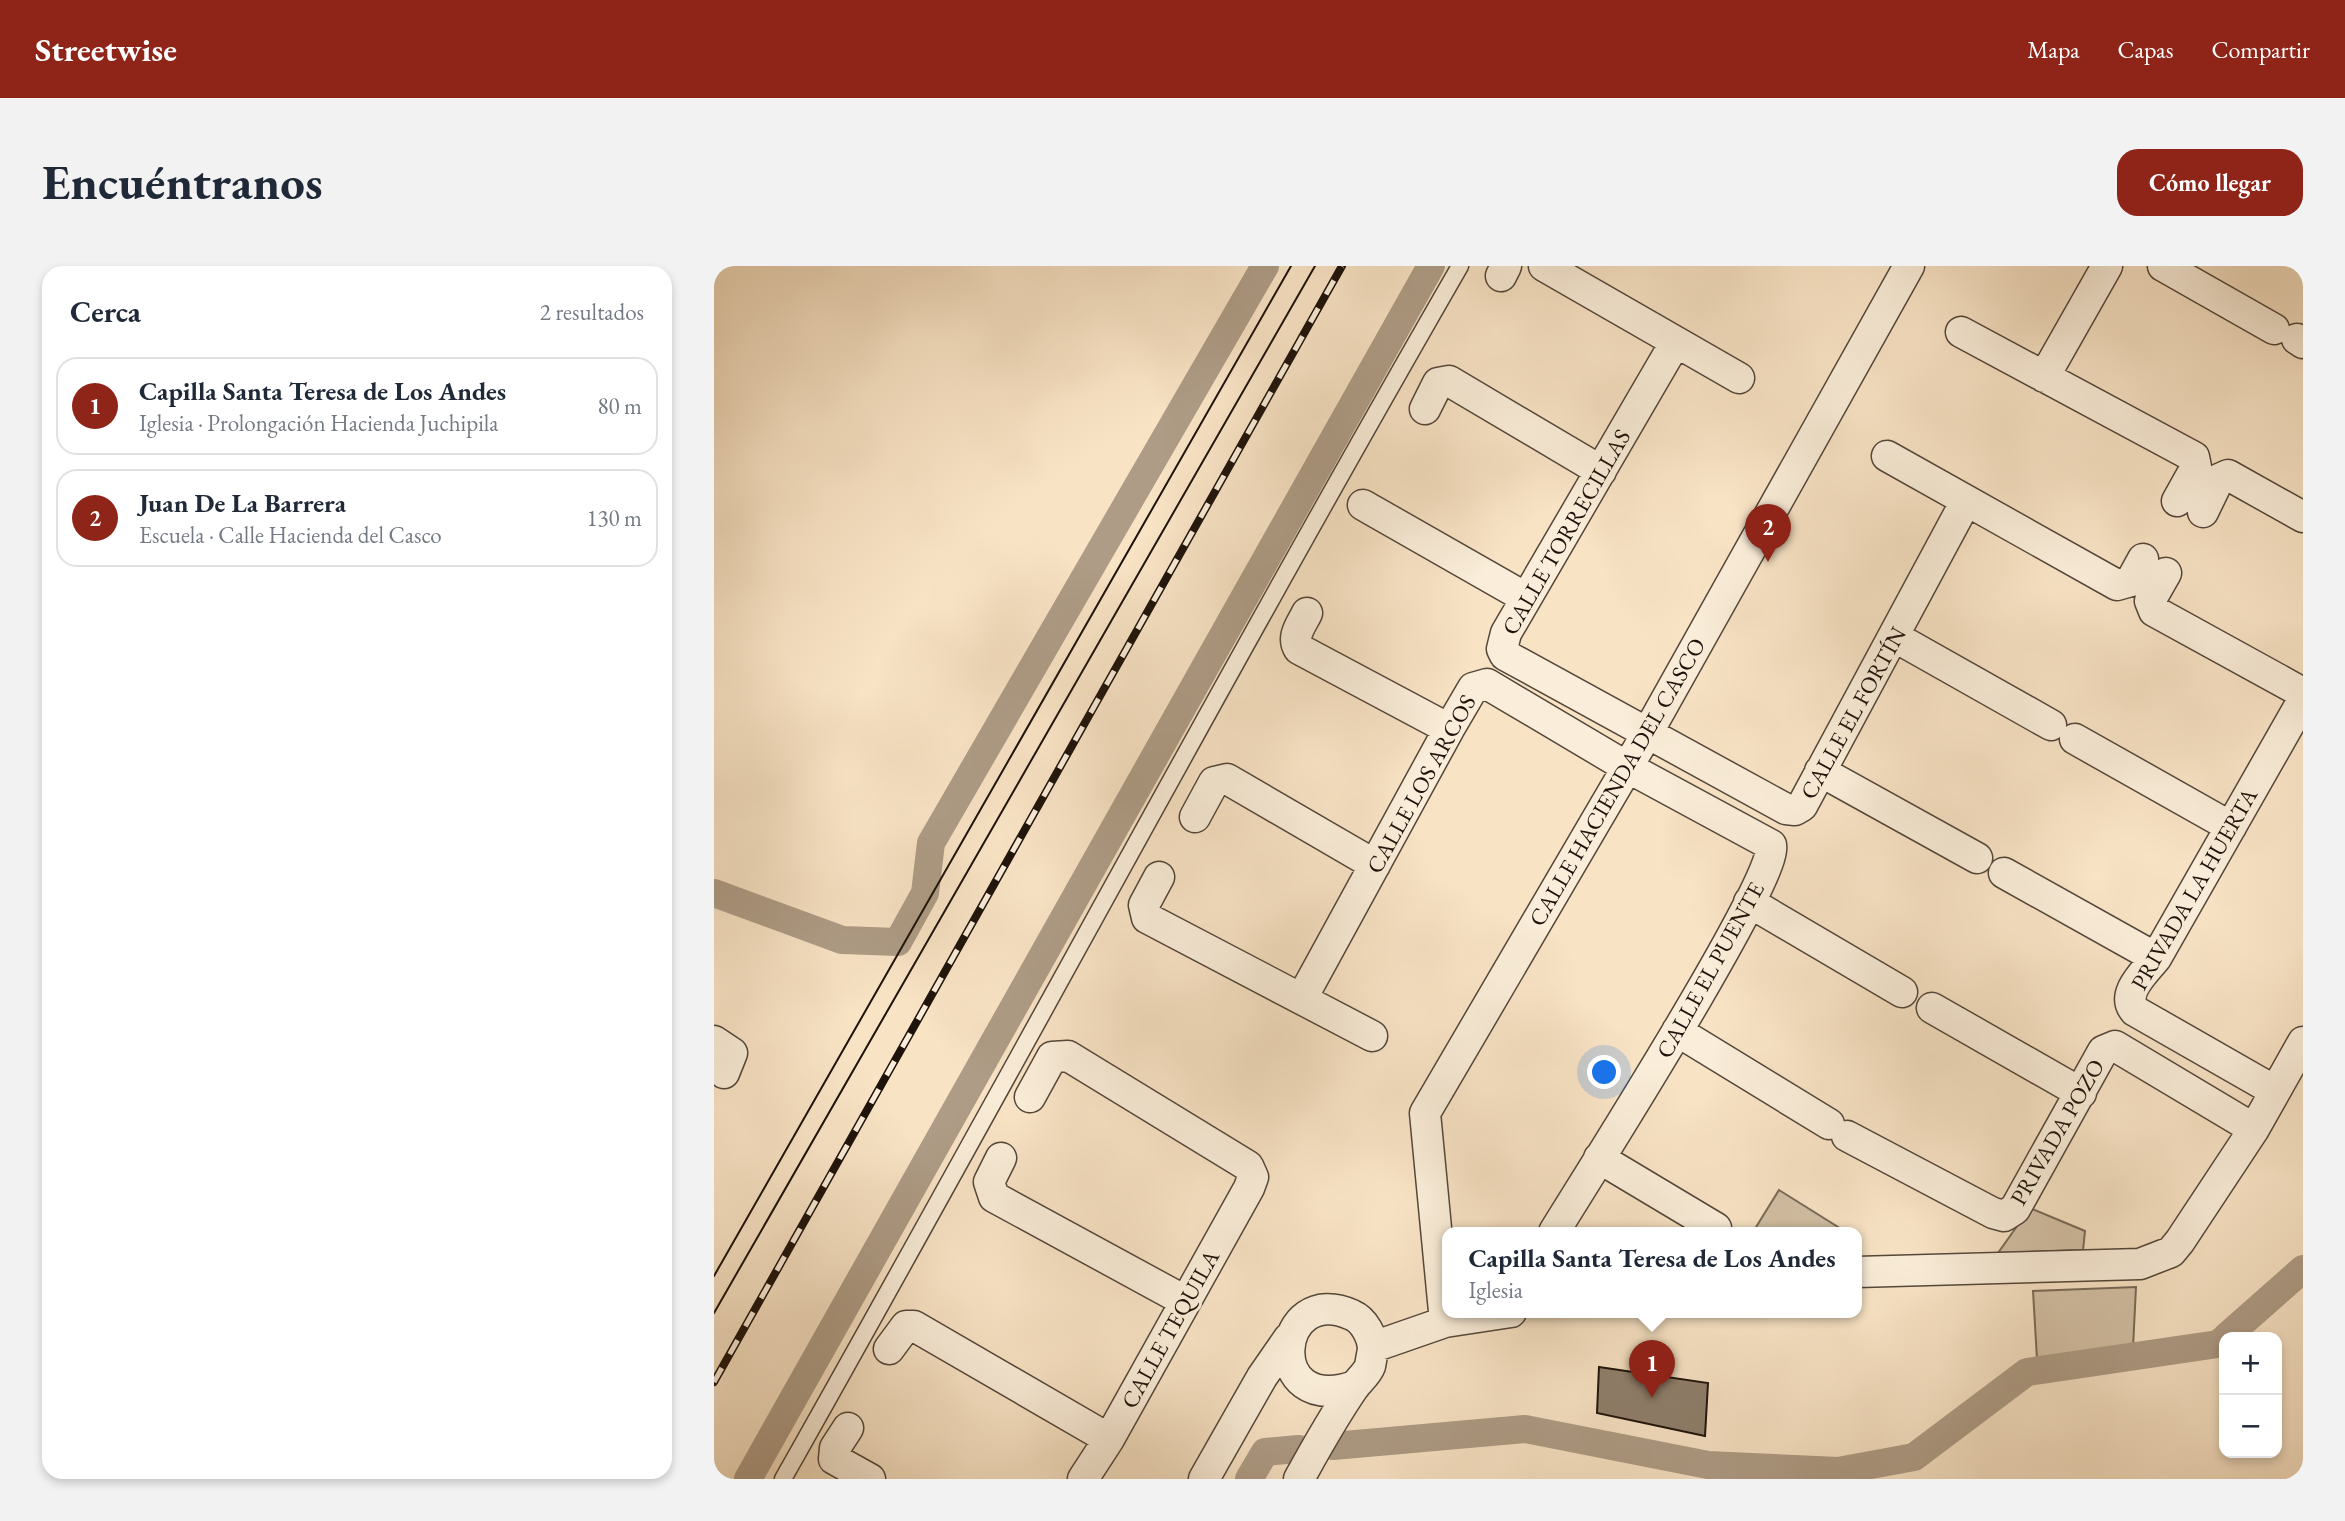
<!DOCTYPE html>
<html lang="es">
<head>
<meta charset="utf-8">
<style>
	:root { --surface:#fff; --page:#f2f2f3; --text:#1f2937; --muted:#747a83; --line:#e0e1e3; --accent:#8f2418 }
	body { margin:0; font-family:"EB Garamond",serif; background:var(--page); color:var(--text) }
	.controls { position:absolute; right:21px; bottom:21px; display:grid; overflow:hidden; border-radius:14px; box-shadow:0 4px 10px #0003 }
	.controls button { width:63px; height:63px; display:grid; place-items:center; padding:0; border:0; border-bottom:2px solid var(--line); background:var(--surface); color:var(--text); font:35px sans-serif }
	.you { position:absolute; left:891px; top:807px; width:24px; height:24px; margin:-18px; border:5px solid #fff; border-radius:50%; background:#1a73e8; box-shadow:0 0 0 10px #1a73e833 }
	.badge { display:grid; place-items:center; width:46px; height:46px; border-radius:50%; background:var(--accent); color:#fff; font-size:23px; font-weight:700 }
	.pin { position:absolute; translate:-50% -58px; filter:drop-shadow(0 2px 4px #0008) }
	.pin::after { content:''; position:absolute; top:37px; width:24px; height:21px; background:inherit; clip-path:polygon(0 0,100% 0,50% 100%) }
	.popup { position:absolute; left:728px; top:961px; width:420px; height:91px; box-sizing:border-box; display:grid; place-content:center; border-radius:14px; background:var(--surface); filter:drop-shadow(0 2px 5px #0005); font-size:23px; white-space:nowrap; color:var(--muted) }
	.popup b { font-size:26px; color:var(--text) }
	.popup::after { content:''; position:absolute; left:50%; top:100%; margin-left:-14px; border:14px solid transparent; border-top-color:var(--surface) }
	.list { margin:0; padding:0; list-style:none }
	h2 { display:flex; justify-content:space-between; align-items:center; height:91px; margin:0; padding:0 28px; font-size:30px }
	h2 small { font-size:23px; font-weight:400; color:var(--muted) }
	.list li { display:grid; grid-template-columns:46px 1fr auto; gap:21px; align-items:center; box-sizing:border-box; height:98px; margin:0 14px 14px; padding:0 14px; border:2px solid var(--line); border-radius:21px }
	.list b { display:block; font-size:26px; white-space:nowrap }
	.list p { margin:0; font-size:23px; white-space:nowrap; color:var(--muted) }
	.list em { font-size:23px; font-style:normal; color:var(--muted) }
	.map { position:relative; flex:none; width:1589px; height:1213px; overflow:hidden; border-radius:21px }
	header { display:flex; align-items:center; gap:42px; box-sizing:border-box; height:98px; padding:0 35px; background:var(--accent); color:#fff }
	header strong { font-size:33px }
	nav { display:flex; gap:38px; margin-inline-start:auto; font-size:24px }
	.intro { display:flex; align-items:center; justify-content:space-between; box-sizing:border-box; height:168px; padding:0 42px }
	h1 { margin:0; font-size:49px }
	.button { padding:18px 32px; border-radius:21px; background:var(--accent); color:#fff; font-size:24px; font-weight:700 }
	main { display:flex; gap:42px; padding:0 42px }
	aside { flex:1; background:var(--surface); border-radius:21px; box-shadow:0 4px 10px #0003 }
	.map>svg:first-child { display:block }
	.green { fill:#d3c0a5; stroke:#786a58; stroke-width:2 }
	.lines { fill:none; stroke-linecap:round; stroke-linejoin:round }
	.canal { stroke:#ae9c86; stroke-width:28 }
	.building { fill:#8f7f6c; stroke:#1e130b; stroke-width:2 }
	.lane-casing { stroke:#54473a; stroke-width:19 }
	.street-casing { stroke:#54473a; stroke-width:33 }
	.lane { stroke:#faedd9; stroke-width:16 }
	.street { stroke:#faedd9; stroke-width:30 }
	.tram { stroke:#1e130b; stroke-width:2 }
	.rail-casing { stroke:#1e130b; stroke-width:8 }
	.rail { stroke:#faedd9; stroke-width:5; stroke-dasharray:16; stroke-linecap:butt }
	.labels { text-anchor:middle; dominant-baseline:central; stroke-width:6; stroke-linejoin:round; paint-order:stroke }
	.street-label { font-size:23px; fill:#1e130b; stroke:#faedd9 }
</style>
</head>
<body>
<header>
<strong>Streetwise</strong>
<nav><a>Mapa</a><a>Capas</a><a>Compartir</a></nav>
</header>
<div class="intro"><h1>Encuéntranos</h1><a class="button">Cómo llegar</a></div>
<main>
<aside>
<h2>Cerca<small>2 resultados</small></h2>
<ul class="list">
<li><span class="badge">1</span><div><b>Capilla Santa Teresa de Los Andes</b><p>Iglesia · Prolongación Hacienda Juchipila</p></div><em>80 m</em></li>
<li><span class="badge">2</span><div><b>Juan De La Barrera</b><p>Escuela · Calle Hacienda del Casco</p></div><em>130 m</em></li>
</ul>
</aside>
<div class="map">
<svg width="1589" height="1213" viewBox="0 0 1589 1213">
	<rect width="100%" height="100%" fill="#f8e3c5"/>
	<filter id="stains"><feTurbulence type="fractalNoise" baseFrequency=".00286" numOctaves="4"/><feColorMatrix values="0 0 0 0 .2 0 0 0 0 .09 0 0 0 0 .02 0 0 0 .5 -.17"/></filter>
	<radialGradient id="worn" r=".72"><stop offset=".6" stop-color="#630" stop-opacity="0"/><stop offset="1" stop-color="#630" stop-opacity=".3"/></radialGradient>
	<path class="green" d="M1065,924l67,42h-93z
		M1316,942l55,23 -2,19 -85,3z
		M1422,1021l-3,61 -96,11 -4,-68z"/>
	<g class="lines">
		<path class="canal" d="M0,627l128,47 56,2 27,-49 6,-50 334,-577
			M1512,1071l77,-68
			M619,1180l192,-17 183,36 130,6 76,-14 113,-85 191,-28 6,-5
			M34,1213l683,-1213
			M535,1213l16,-27 34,-3"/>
	</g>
	<path class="building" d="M885,1101l109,16 -3,53 -108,-23z"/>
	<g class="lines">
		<g class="lane-casing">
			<path id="lane" d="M69,1213c228,-403 446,-812 677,-1213"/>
		</g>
		<g class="street-casing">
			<path id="street" d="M830,0l195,112
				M1449,0l111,63
				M787,10l5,-10
				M1247,66l233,125 2,10 -19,34
				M1583,73l6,4
				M961,77l-169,290 -4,16 3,6 281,154 9,1 7,-4 164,-305
				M1330,111l63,-111
				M711,143l13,-26 11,-2 152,90
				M1173,190l230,129 14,-4 12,-22
				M649,239l163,93
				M1489,246l16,-33 9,-4 75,42
				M1452,307l-16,28 4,10 149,82
				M593,347c-6,12 -16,24 -8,36l150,80
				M1181,371l156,88
				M1361,473l156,88
				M1106,505l157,87
				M481,551l19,-35 13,-3 148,86
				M1290,607l152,85
				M445,611l-15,28 3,13 225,118
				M1035,636l153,90
				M588,732l147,-269 24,-41 14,-4 140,83 144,78c10,29 -189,341 -217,387
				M1218,742l149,85
				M963,765l152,93
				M0,775l18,12 -8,20
				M1561,825l-140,-80c-15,-17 10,-39 21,-53l147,-258
				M316,831l22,-40 16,-1 180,110 5,11 -4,11 -140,251 -26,40
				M1133,870l146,77 11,3 11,-7 88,-158 12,-5 139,83
				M287,892l-12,24 5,15 191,104
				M885,892l117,70
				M1143,1006l283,-8 31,-12 9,-11 74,-112 49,-87
				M731,1056l-20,-209 223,-381 261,-466
				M659,1081l72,-25 66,-10
				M175,1083l17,-23h8l195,113
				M134,1162l-13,20 -1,11 36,20
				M490,1213l58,-102 27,-39
				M585,1213c17,-31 35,-63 55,-92 5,-7 13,-13 16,-21 1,-5 2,-12 3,-16 0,-13 -9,-30 -21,-35 -77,-35 -91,103 3,71"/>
		</g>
		<use href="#lane" class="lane"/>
		<use href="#street" class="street"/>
		<path class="tram" d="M0,1010l577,-1010
			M0,1047l601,-1047"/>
		<g class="rail-casing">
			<path id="rail" d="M0,1116l628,-1116"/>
		</g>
		<use href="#rail" class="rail"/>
	</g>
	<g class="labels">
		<g class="street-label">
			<text transform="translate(852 266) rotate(-60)">CALLE TORRECILLAS</text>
			<text transform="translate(1139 447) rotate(-61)">CALLE EL FORTÍN</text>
			<text transform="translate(903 516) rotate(-60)">CALLE HACIENDA DEL CASCO</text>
			<text transform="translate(707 518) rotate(-61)">CALLE LOS ARCOS</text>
			<text transform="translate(1480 623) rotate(-60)">PRIVADA LA HUERTA</text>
			<text transform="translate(996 704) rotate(-61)">CALLE EL PUENTE</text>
			<text transform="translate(1343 866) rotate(-60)">PRIVADA POZO</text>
			<text transform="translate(456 1063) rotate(-61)">CALLE TEQUILA</text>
		</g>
	</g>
	<rect width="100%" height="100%" filter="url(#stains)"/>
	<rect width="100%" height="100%" fill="url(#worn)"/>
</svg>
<div class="controls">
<button>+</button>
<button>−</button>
</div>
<div class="you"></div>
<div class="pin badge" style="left:938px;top:1132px">1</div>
<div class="popup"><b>Capilla Santa Teresa de Los Andes</b>Iglesia</div>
<div class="pin badge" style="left:1054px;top:296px">2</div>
</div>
</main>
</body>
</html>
